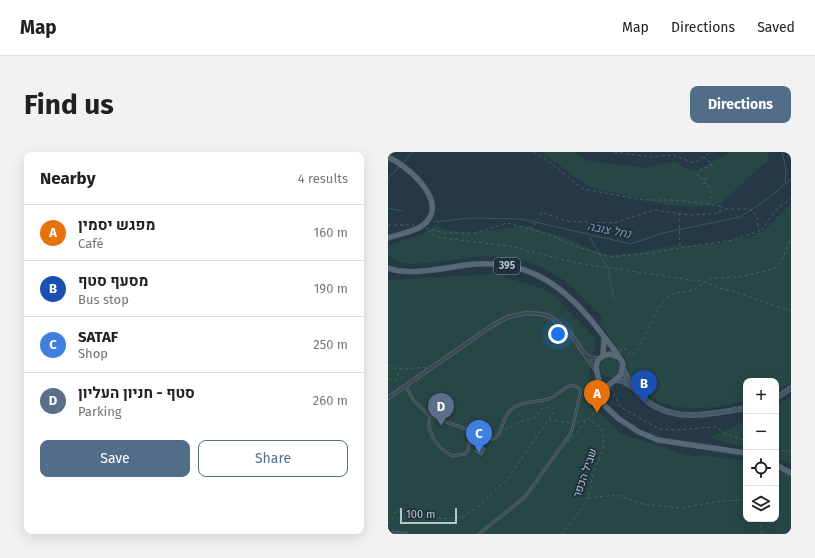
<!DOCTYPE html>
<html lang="en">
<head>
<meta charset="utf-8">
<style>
	:root { --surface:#fff; --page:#f2f2f2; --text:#202124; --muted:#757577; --line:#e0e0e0; --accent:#516d87 }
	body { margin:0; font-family:"Fira Sans",Heebo,sans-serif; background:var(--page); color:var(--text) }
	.controls { position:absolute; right:12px; bottom:12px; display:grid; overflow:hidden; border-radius:8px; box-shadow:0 4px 16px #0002 }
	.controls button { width:36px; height:36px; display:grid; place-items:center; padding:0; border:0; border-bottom:1px solid var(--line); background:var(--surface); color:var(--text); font:20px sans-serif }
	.scale { position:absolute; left:12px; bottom:10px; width:57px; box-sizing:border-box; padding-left:4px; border:2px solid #b8c4ce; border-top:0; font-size:11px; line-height:14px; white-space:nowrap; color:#b8c4ce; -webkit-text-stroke:3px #1f2f3b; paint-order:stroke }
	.you { position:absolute; left:170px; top:182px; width:14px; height:14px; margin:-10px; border:3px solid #fff; border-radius:50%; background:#1a73e8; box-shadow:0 0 0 6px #1a73e833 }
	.badge { display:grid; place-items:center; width:26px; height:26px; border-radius:50%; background:var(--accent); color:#fff; font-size:13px; font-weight:700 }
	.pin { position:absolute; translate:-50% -33px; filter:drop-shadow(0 1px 2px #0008) }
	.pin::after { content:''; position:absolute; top:21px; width:14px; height:12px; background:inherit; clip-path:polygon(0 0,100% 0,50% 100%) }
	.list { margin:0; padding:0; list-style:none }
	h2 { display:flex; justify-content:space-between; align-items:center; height:52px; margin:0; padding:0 16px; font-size:17px }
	h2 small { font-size:13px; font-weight:400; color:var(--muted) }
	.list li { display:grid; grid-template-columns:26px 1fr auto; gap:12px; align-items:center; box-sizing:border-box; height:56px; padding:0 16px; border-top:1px solid var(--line) }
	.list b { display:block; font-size:15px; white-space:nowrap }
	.list p { margin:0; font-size:13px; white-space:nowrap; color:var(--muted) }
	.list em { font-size:13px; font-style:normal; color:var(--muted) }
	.actions { display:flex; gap:8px; padding:12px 16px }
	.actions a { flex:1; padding:9px 0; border:1px solid var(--accent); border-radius:8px; text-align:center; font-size:14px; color:var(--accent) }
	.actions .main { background:var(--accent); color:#fff }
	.icon { flex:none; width:22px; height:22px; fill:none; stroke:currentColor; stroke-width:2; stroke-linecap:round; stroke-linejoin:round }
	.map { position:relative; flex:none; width:403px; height:382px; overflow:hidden; border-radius:8px }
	header { display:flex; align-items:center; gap:24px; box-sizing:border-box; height:56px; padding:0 20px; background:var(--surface); border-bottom:1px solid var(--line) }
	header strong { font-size:19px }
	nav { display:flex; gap:22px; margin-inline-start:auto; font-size:14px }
	.intro { display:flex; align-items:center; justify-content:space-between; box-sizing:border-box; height:96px; padding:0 24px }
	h1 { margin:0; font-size:28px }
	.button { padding:10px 18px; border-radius:8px; background:var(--accent); color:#fff; font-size:14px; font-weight:700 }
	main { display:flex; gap:24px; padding:0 24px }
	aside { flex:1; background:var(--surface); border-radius:8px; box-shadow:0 4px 16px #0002 }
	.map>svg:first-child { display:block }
	.green { fill:#274746 }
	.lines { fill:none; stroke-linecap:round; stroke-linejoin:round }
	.stream { stroke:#38576e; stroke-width:1 }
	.building { fill:#4c606e; stroke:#21313d }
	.service-casing { stroke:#596772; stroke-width:3 }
	.minor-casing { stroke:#596772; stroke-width:4.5 }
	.secondary-casing { stroke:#596772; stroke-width:6 }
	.primary-casing { stroke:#44535e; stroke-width:6 }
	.path { stroke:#486463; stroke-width:1; stroke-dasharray:3 3; stroke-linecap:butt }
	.service { stroke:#3a4a55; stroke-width:1.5 }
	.minor { stroke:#3a4a55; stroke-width:3 }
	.secondary { stroke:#485969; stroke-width:4.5 }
	.primary { stroke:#586975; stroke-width:5 }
	.labels { text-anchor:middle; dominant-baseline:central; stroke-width:4; stroke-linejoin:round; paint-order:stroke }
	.shield { fill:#1f2f3b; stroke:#8a97a2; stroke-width:1 }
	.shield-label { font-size:10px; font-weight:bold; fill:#b8c4ce }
	.street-label { font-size:11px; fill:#b8c4ce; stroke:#1f2f3b }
	.water-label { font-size:12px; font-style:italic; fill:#7699b4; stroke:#1f2f3b }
</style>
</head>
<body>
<header>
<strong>Map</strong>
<nav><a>Map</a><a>Directions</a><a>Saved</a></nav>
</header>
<div class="intro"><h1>Find us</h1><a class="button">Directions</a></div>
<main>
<aside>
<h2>Nearby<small>4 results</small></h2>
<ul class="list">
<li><span class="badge" style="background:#e8710a">A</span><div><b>מפגש יסמין</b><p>Café</p></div><em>160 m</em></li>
<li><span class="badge" style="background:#1a4fb4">B</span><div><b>מסעף סטף</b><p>Bus stop</p></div><em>190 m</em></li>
<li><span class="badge" style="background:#3f7fe0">C</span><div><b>SATAF</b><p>Shop</p></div><em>250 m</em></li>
<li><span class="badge" style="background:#5c6f8a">D</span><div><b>סטף - חניון העליון</b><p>Parking</p></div><em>260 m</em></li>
</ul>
<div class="actions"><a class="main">Save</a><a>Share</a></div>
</aside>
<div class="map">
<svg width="403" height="382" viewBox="0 0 403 382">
	<rect width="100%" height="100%" fill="#253846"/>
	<path class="green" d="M154,0h33l14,9 58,7 27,-7 11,7 11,3 34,-19h39l-1,8 -47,43 -25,4 -26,-2 -81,-18z
		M403,51v179l-15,11v-12h-30v20c-42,9 -85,16 -115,-23 -4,-7 -3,-17 -8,-23 -8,-11 -16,-21 -23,-32l2,-6c-36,-41 -67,-64 -125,-60 -22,2 -44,6 -67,7l-10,-2 -12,-6 1,-11 34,-11 12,-9 8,4 24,4 58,-7 43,12 26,13 16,4 19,-1 45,-8 42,-2 45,-10z
		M106,122l54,16 48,49 -7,34 2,29 28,31 71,23h18l38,5v58h30v-49l15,6v58h-403v-256l2,2z
		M212 216a10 10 0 1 1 20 0a10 10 0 1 1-20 0Z
		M403,244v68l-15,-6v-53z
		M358,268v28l-36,-10z"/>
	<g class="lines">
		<path class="stream" d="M394,0l4,17 -1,14
			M15,11l10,-11
			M0,26l11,-11
			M0,56l14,3
			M45,70l38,-4 51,1 109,25 32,-11 77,-16 30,-20 21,-18
			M201,84l19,32 6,31"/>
	</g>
	<path class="building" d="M91,291l8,5 -5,9 -9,-5z"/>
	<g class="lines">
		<g class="service-casing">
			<path id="service" d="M18,235l8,14 16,15 63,23c9,-3 9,-19 15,-26 10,-13 27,-10 41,-14 7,-2 13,-11 21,-13 4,-1 8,1 11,4l-9,40 -3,6 -44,61 -46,37
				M42,265c-5,15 9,32 22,39l13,-2 3,-4 3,-18
				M2,382l3,-2 14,2"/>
		</g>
		<g class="minor-casing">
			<path id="minor" d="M197,203l7,3h7
				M0,246l105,-73 15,-8 18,-4 15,1 10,3 19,16 25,36"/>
		</g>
		<g class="secondary-casing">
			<path id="secondary" d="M235,216c4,12 11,21 20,30 30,26 67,16 103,10
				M228,228l7,1 8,5
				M388,246l15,-10"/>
		</g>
		<g class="primary-casing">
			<path id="primary" d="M0,5c21,10 63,46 35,68 -8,7 -25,9 -35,13
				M0,116c21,8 56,0 78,-3 62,-8 101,22 136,69 7,9 16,19 21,30l-2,11 -16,13 -3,13
				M215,204l1,-17
				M230,205l-8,-3 -7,2 -5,4 -2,7 8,38 15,14 20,13 19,8 88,13
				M388,313l15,8"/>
		</g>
		<path class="path" d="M226,0l36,5 23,-2 21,8 17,-11
			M316,5l4,5 2,-1 2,4 -11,4 -3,6 2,4 6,-1 -3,5 5,1 1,6 3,3 -3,12
			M332,54l5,3h25l7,7 2,16
			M291,61l1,34
			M0,73h26
			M38,76l18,5h31l32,-10 41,11 19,9 42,14 34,-3 90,-14 20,-7 6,1 16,-23 16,-13
			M141,76l5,-2 8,-14 24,9 47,2 42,-13 35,5 30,-2v-7l-46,-6h-30l-61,-11 -39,-31 -11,-6
			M40,78l8,7 73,9 68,17 128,19 14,6 14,3 58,20
			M233,200v-3l3,-1 7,7 6,-4 22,-44 8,-9 5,-4 22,-4 17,-12 28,-1 35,-8 7,-7 10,-23
			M0,213c12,8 26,1 38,3
			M0,227l7,1 6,-11
			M223,236l8,17 3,3 37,21 18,1 38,-3 16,9 15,5
			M161,268l23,3
			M189,270l11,-2
			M180,290c12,-11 20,-26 33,-35
			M388,297l15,3
			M200,346l29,-3 25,9 39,4 39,-7 26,-1
			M372,367l2,15
			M0,372l3,-2 3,-9c12,-6 21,0 32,5l7,-2 10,3 20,-2 14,-10 32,-30 46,-67 -3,-3 -10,2 -6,8 -16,5 -16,8
			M174,382c8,-11 20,-23 25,-36 4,-7 4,-16 6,-24 6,-18 15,-27 8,-47l-6,-2 -6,-6"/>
		<use href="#service" class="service"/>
		<use href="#minor" class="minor"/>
		<use href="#secondary" class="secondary"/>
		<use href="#primary" class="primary"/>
	</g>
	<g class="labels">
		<rect class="shield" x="106" y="106" width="26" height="16" rx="3"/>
		<g class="shield-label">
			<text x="119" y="114">395</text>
		</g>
		<g class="street-label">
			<text transform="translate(197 321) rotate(-71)">שביל הכפר</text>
		</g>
		<g class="water-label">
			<text transform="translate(221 78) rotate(11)">נחל צובה</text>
		</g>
	</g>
</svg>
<div class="controls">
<button>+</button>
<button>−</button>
<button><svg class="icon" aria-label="locate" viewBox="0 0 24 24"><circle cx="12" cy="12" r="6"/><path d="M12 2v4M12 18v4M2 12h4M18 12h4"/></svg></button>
<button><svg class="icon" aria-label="layers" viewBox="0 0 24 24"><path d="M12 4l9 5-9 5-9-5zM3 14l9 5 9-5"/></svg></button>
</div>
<div class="scale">100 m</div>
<div class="you"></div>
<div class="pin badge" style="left:209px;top:261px;background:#e8710a">A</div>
<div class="pin badge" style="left:256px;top:251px;background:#1a4fb4">B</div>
<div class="pin badge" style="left:91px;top:301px;background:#3f7fe0">C</div>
<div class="pin badge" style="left:53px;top:274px;background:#5c6f8a">D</div>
</div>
</main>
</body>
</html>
